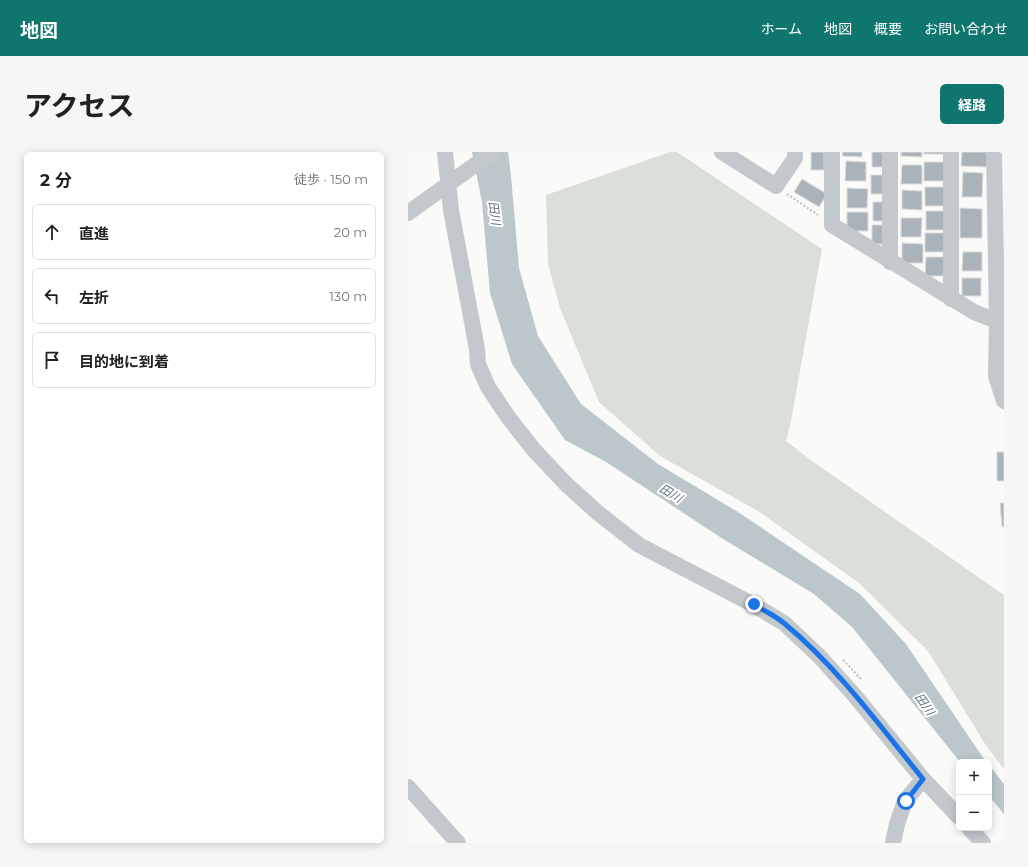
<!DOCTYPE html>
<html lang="ja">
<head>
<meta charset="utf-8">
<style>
	:root { --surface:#fff; --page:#f6f6f6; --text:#202124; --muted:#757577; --line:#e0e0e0; --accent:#0f766e }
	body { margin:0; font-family:Montserrat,"Noto Sans JP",sans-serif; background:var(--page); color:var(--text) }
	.controls { position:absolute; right:12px; bottom:12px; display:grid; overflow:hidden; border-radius:6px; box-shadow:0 2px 10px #0003 }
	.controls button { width:36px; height:36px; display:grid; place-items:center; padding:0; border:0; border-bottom:1px solid var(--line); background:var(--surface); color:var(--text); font:20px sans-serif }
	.stop { position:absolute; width:12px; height:12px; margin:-9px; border:3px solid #1a73e8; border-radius:50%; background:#fff }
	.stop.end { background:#1a73e8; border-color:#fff; box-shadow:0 1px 4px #0008 }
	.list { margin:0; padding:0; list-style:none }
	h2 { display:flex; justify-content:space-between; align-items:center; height:52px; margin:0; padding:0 16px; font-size:17px }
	h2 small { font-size:13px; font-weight:400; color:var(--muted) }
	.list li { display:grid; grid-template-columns:26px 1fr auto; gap:12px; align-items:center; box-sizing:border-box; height:56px; margin:0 8px 8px; padding:0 8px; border:1px solid var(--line); border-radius:6px }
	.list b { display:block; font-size:15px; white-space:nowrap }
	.list em { font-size:13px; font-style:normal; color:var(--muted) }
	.icon { flex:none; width:22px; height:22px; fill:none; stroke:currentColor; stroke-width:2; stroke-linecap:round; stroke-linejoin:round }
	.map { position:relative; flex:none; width:596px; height:691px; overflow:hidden; border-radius:6px }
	header { display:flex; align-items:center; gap:24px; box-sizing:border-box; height:56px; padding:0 20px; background:var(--accent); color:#fff }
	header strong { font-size:19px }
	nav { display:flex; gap:22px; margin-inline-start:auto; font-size:14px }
	.intro { display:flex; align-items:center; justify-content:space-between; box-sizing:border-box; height:96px; padding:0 24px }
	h1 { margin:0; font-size:28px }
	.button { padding:10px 18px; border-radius:6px; background:var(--accent); color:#fff; font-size:14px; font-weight:700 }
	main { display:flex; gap:24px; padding:0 24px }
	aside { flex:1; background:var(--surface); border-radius:6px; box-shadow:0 2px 10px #0003 }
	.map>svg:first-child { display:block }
	.green { fill:#dadfd7 }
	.water { fill:#bbc7cb }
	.building { fill:#aab3b9; stroke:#dcdcda }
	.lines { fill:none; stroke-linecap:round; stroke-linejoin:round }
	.path { stroke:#bbbfc2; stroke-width:2; stroke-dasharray:2 2; stroke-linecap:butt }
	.minor { stroke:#c3c8cc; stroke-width:16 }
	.route { stroke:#1a73e8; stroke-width:5 }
	.labels { text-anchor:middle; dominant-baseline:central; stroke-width:4; stroke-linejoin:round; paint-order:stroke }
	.water-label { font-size:12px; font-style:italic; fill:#60757c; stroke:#fff }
</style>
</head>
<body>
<header>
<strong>地図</strong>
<nav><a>ホーム</a><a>地図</a><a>概要</a><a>お問い合わせ</a></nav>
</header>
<div class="intro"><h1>アクセス</h1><a class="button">経路</a></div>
<main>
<aside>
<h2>2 分<small>徒歩 · 150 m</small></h2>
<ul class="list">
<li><svg class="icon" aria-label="ahead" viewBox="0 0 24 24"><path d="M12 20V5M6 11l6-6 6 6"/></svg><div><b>直進</b></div><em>20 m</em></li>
<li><svg class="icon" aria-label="left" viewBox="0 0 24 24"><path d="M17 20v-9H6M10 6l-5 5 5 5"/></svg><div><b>左折</b></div><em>130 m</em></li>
<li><svg class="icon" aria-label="arrive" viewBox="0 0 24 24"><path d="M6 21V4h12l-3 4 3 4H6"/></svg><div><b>目的地に到着</b></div></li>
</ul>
</aside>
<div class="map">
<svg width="596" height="691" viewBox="0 0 596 691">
	<rect width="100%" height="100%" fill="#fafaf8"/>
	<path class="green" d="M262,0h7l145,97 -31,172 -5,20 26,20 192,134v174l-17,-22 -59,-96 -69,-68 -101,-72 -98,-55 -61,-54 -39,-94 -12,-44 -2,-69z"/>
	<path class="water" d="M64,0h36l3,24 8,92 19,68 43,68 77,60 80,48 122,82 46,50 80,118h-26l-108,-135 -38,-33 -91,-55 -117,-77 -41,-22 -53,-76 -22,-71 -8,-91z
		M581,613l15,19v30l-15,-18z"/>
	<path class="building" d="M403,0h13v18h-13z
		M435,0h19v5l-20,-1z
		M464,0h21v15h-21z
		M493,0h21v5l-21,-1z
		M516,0h21v2h-21z
		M554,0h25v15l-26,-1z
		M438,9l20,1v19h-21z
		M516,10h21v19h-21z
		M494,13h20v19h-21z
		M555,20l20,1 -1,24h-20z
		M463,23h21v19h-21z
		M394,27l25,15 -8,13 -25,-15z
		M517,35h21v19h-21z
		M439,36l21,1 -1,19h-20z
		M494,38l20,1v19l-20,-1z
		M465,50h21v19h-21z
		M552,56l22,1v29h-22z
		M518,59h21l-1,19h-20z
		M439,60h21v19h-21z
		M493,66h21l-1,19h-20z
		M464,73h21v19h-21z
		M517,81h21v19h-21z
		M494,91l21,1v19h-21z
		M555,100h19v19h-20z
		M518,105h20v19h-21z
		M554,126h19v18h-19z
		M589,300h7v29h-7z
		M592,351h4v24h-2z"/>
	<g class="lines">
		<path class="path" d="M379,42l31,21
			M435,508l19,20"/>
		<path class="minor" d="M37,0l6,58 26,139 1,15 10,23 20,30 26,33 32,34 32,29 41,32 115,60 30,18 36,34 35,39 68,83 36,38
			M314,0l54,34 19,-28v-6
			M424,0v73l142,87 23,9 7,1
			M543,0v147
			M586,0l3,169 -1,55 8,25
			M0,61l85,-61
			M482,110v-110
			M0,635l50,56
			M561,676l14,15
			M485,691l4,-19 8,-23 18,-22"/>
	</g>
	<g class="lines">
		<path class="route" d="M346,452c10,7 22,12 31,20 53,44 95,102 138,155l-17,22"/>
	</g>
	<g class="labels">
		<g class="water-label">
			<text transform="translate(87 61) rotate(83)">田川</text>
			<text transform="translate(263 341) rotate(31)">田川</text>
			<text transform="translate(517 552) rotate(55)">田川</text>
		</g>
	</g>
</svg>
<div class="controls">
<button>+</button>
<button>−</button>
</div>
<div class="stop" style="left:498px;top:649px"></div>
<div class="stop end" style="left:346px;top:452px"></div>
</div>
</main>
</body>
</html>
